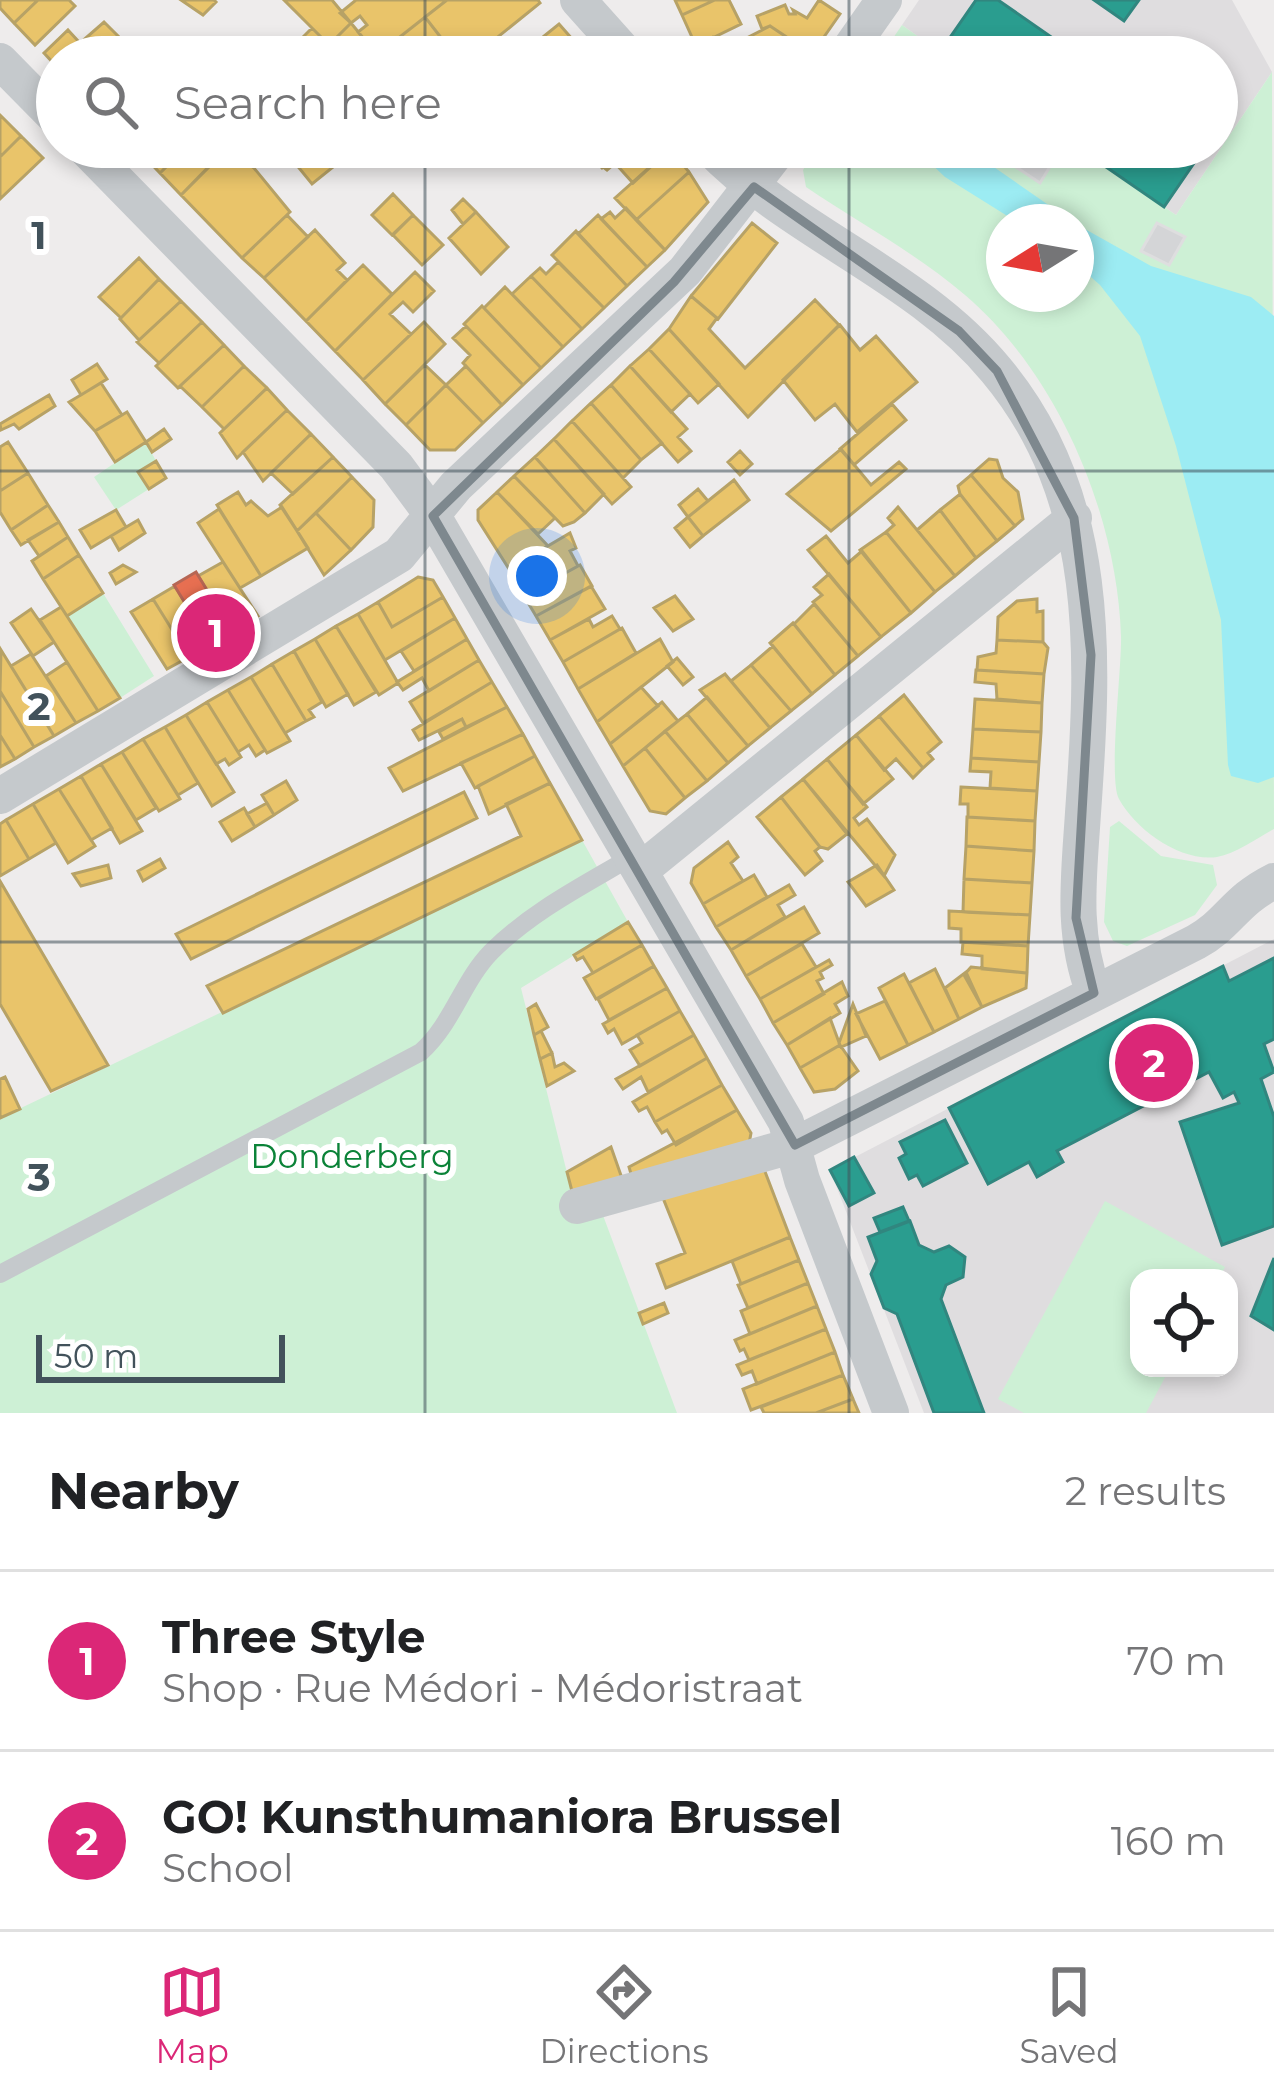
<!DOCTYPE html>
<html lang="en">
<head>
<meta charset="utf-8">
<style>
	:root { --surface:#fff; --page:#f6f6f6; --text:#202124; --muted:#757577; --line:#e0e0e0; --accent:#db2777 }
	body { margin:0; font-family:Montserrat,sans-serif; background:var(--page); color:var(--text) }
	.controls { position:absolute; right:36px; bottom:36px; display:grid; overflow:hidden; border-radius:24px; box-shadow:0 6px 18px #0003 }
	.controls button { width:108px; height:108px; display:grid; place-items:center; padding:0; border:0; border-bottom:3px solid var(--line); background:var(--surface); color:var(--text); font:60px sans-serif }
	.compass { position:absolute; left:986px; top:204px; width:108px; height:108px; border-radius:50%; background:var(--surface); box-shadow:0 6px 18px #0003; rotate:259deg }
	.scale { position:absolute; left:36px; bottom:30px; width:249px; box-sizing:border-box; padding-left:12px; border:6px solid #42525b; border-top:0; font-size:33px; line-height:42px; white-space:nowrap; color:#42525b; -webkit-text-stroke:9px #fff; paint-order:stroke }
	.you { position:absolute; left:537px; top:576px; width:42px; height:42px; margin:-30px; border:9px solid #fff; border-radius:50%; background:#1a73e8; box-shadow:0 0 0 18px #1a73e833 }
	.badge { display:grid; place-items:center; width:78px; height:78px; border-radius:50%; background:var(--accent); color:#fff; font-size:39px; font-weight:700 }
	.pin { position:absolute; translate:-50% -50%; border:6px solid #fff; box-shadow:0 3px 12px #0006 }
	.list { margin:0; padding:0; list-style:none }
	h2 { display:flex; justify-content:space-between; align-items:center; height:156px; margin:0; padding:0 48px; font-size:51px }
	h2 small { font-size:39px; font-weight:400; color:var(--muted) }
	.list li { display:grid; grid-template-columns:78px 1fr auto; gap:36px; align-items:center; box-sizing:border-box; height:180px; padding:0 48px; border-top:3px solid var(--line) }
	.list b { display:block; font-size:45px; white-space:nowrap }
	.list p { margin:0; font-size:39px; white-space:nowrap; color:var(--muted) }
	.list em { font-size:39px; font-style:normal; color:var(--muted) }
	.icon { flex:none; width:66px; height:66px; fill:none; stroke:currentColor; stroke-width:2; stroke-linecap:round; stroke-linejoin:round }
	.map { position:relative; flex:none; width:1274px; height:1413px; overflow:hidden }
	.search { position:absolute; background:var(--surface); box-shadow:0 6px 18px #0003; left:36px; right:36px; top:36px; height:132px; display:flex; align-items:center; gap:30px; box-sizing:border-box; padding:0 42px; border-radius:66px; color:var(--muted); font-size:45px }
	.sheet { height:516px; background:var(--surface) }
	nav { display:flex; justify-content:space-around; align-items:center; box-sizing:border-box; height:168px; border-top:3px solid var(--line); background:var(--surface); font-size:33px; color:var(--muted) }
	nav a { display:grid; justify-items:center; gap:6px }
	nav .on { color:var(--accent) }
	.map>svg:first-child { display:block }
	.education { fill:#dfdddf; fill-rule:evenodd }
	.green { fill:#cdf0d5; fill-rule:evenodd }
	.water { fill:#9cecf3 }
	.homes { fill:#e9c46a; stroke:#b7a266; stroke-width:3 }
	.shops { fill:#e76f51; stroke:#b66654; stroke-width:3 }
	.schools { fill:#2a9d8f; stroke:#31867f; stroke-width:3 }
	.building { fill:#d4d5d7; stroke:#dededf; stroke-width:3 }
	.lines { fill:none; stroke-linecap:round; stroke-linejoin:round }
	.service { stroke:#c5c9cc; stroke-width:18 }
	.minor { stroke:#c5c9cc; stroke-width:36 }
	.marked { fill:none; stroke:#7e888e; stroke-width:9; stroke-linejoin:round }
	.grid { fill:none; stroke:#42525b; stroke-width:3; stroke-opacity:0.55 }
	.labels { text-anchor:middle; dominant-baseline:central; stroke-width:12; stroke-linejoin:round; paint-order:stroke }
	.park-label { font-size:33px; fill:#0b8338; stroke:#fff }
	.grid-label { font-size:39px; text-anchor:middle; font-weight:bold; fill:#42525b; stroke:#fff; stroke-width:12; stroke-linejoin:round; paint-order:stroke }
</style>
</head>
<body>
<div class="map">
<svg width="1274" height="1413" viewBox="0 0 1274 1413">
	<rect width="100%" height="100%" fill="#eeecec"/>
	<path class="education" d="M919,0h313l40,72 -96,143 -99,-68h140v-90h-270l-45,-32z
		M1274,939v474h-350l-94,-243zM1139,1278h90v90h-90z"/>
	<path class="green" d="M902,25l45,32h-67z
		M1272,72l2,757c-17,9 -38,25 -57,28 -37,5 -81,-27 -98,-58 -11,-20 3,-132 2,-163 -4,-122 -63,-262 -156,-341 -48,-41 -107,-73 -159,-108l-3,-17 15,-23h259l99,68zM1004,222h72v72h-72z
		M146,442l10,19 -17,11 10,17 -33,21 -22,-33z
		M103,593l51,83 -34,22 -53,-82z
		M1119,821l42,35 52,9 4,20 -22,30 -68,31 -14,-5 -9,-19 6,-95z
		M582,840l46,82 -107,66 57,229 23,-7 76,203h-677v-295z
		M1105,1201l120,66 -6,11h-80v90h31l-24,45h-122l-26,-14z"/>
	<path class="water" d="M946,147h19l108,75h-56l-72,-45 -20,-19z
		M1076,224l75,42 100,31 23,19v461l-16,6 -27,-7 -3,-11 -7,-145 -45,-174 -36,-110 -40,-51 -24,-21z"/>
	<path class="homes" d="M0,0h38l-24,23 -14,-15z
		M38,0h31l6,6 -40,39 -21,-22z
		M181,0h33l2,2 -13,13z
		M284,0h48l19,23 -22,22z
		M356,0h91l-70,55 -19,-23 9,-7 -7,-9 -9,7 -11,-10z
		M447,0h91l2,3 -67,54h-17l-31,-40z
		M675,0h40l-33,15z
		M715,0h14l12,24 -45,22 -14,-31z
		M819,0l21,14 -28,40 -42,-28 -8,3 -5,-13 28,-11 4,9h6l-2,-4 14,8z
		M425,17l31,40h-139l34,-34 26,32z
		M104,22l19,19 -16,16h-43z
		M559,24l29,33h-70z
		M770,26l42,28 -2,3h-44l-25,-16z
		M312,28l17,17 -12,12h-34z
		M68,30l11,12 -22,15 -2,8 -11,-12z
		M713,37l16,11 -10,9h-39z
		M252,38l18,19 -33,-5z
		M0,115l21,21 -21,21z
		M21,136l22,22 -43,41v-42z
		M142,147h44l-26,26 -22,-23z
		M186,147h28l7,8 -40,40 -21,-22z
		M282,147h52l9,12 -31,25z
		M413,147h18l10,10 -10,9z
		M582,147h43l-23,21z
		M625,147h43l2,2 -37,34 -18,-20 -8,7 -4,-3z
		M227,148l27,20 36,44 -48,46 -61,-63z
		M670,149l19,23 -53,48 -21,-22z
		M689,172l19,30 -43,48 -29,-30z
		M393,194l20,21 -21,20 -20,-20z
		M463,199l13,13 -13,12 -11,-14z
		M626,208l39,42 -18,17 -46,-48 9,-7 5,6z
		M476,212l32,35 -27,27 -32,-36z
		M287,215l21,22 -44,41 -22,-20z
		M413,215l30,30 -21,20 -29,-30z
		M598,215l49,52 -20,19 -49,-52z
		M752,223l25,20 -59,76 -27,-23z
		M315,230l30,33 -8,7 10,10 -41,41 -42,-43z
		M576,231l51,55 -23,22 -52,-53z
		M139,258l20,21 -38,39 -22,-21z
		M558,262l46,46 -22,21 -51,-53 9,-8 6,6z
		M363,265l29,29 -57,57 -29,-30z
		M415,272l19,19 -21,21 -10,-10 -13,12 21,20 -48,46 -28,-29z
		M531,276l51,53 -19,18 -51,-53z
		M159,279l22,22 -42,39 -19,-21z
		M505,287l58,60 -22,21 -57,-60z
		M691,296l26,22 -8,11 36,39 70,-68 24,25 -91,92 -79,-88z
		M181,301l21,21 -43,41 -22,-21z
		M482,306l59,62 -18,17 -59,-61z
		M202,322l22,23 -46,43 -22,-22z
		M424,322l21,22 -60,60 -22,-24z
		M840,325l20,25 16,-14 41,46 -60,50 -22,-28 -20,16 -32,-40z
		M466,326l57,59 -21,20 -39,-42 7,-8 -17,-17z
		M669,329l50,55 -21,19 -49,-54z
		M224,345l20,21 -42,41 -22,-21z
		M649,349l41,45 -19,18 -41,-46z
		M97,364l10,15 -26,16 -9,-15z
		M425,365l21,20 -40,40 -21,-21z
		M244,366l23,22 -43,41 -22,-22z
		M466,366l36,39 -19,18 -37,-38z
		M630,366l57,63 -9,8 13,14 -13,11 -67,-77z
		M101,383l21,32 -27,16 -26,-29z
		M446,385l37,38 -28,27h-25l-24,-25z
		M611,385l51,58 -21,17 -50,-57z
		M267,388l20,22 -50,48 -17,-25z
		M49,395l6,11 -36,23 -5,-5 -13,6 -1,-6z
		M591,403l50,57 -18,18 -51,-57z
		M892,404l14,16 -52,45 -14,-16z
		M287,410l24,24 -48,47 -20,-29z
		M127,412l19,30 -31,20 -20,-31z
		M572,421l59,66 -19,17 -58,-65z
		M164,429l7,10 -19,13 -6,-10z
		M311,434l22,23 -40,37 -22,-21z
		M554,439l50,55 -19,19 -50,-56z
		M8,442l20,31 -28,18v-44z
		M841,449l30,36 28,-23 7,7 -75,62 -44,-37z
		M740,451l12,13 -12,11 -12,-13z
		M333,457l19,20 -55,54 -17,-26z
		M535,457l50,56 -11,9 -11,4 -49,-50z
		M989,459l8,1 6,18 15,14 5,27 -8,7 -44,-51z
		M156,461l10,17 -17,11 -11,-17z
		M28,473l20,32 -37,25 -11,-18v-21z
		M971,475l44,51 -18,15 -37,-47 -2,-8z
		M514,476l41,42 -17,16 -41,-42z
		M352,477l22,23 -1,27 -22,23 -35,-37z
		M734,480l15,20 -46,36 -15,-19z
		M698,489l10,12 -20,16 -9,-12z
		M238,492l8,13 5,-4 17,15 14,-9 26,41 -47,28 -44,-71z
		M497,492l51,54 -39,23 -31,-49v-10z
		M960,494l37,47 -21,17 -36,-48z
		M48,505l11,17 -38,23 -10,-15z
		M898,507l57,69 -20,16 -49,-60 8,-7 -6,-7z
		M219,509l42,67 -21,12 -42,-65z
		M116,510l10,17 -35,21 -11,-18z
		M940,510l36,48 -21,18 -38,-46z
		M316,513l35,37 -27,25 -27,-44z
		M688,517l15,19 -13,11 -15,-19z
		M138,520l7,13 -26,17 -8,-14z
		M59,522l9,15 -29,19 -11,-16z
		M886,532l49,60 -24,21 -51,-63z
		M570,533l6,15 -6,3 8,15 -54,30 -15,-27z
		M826,536l22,27 14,-12 49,62 -30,24 -73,-87z
		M68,537l11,18 -36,24 -11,-18z
		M79,555l24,38 -36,23 -24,-37z
		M223,562l35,54 -26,15 -34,-55z
		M123,565l13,7 -20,12 -6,-11z
		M580,565l12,21 -56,30 -12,-20z
		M829,574l52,63 -23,19 -45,-54 9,-7 -8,-8z
		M418,577l15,3 10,17 -51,30 -14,-25z
		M175,586l35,58 -21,13 -36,-58z
		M591,586l14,23 -55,31 -14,-24z
		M675,596l18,23 -20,12 -19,-23z
		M443,597l12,21 -70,42 -27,-46 20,-12 14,25z
		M153,599l36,58 -22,12 -36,-57z
		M1037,599v13l6,-1v31l-46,-2 1,-23 19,-16z
		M814,604l44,52 -23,19 -41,-51z
		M61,607l59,91 -22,13 -58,-91z
		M31,609l23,33 -21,14 -22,-33z
		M358,614l40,69 -19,12 -43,-69z
		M612,616l8,13 -57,33 -13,-22 39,-21 4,8z
		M455,618l12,21 -53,32 -13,-20z
		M793,623l42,52 -23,19 -42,-51z
		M336,626l40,66 -22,13 -39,-66z
		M622,628l14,25 -58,36 -15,-27z
		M315,639l33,55 -22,13 -32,-56z
		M467,639l12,21 -50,31 -7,-13 -19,12 -6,-8z
		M660,639l13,23 -76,60 -19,-33z
		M997,640l46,2 5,6 -4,26 -67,-4 1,-13 18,-4z
		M773,646l39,48 -21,17 -40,-46z
		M1,650l53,86 -20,11 -34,-56z
		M294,651l28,51 -13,8 5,7 -8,4 -34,-57z
		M31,654l45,69 -22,13 -43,-70z
		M677,658l16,19 -10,8 -16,-19z
		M479,660l13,22 -69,41 -13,-21z
		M67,662l31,49 -22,12 -30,-47z
		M272,664l34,57 -21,12 -34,-56z
		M751,665l40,46 -21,17 -39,-47z
		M976,670l68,4 -2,29 -45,-4 -1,-15 -21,-2z
		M725,674l45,54 -22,18 -48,-56z
		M251,677l39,64 -23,12 -39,-63z
		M492,682l15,25 -41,20 -4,-8 -43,21 -6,-10z
		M641,687l17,19 -48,38 -13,-22z
		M228,690l37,60 -9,6 -7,-11 -11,7 -31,-50z
		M0,691l34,56 -19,12 -15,-24z
		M904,695l37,47 -13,11 5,6 -10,9 -44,-52z
		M707,697l41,49 -20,17 -41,-49z
		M975,699l67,4 -1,29 -68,-3z
		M207,702l34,55 -12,8 -4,-6 -9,5 -30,-49z
		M662,702l16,19 -55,45 -13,-22z
		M507,707l16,27 -120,57 -14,-23z
		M687,714l41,49 -21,18 -42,-50z
		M186,715l48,77 -22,14 -47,-79z
		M879,716l44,52 -10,10 -17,-19 -12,11 -28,-35z
		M462,719l4,8 -23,12 -4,-7z
		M165,727l33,56 -20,12 -35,-56z
		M973,729l68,3 -2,30 -68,-4z
		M665,731l42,50 -22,17 -40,-50z
		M523,734l12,22 -60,32 -14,-25z
		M0,735l15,24 -15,8z
		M856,735l37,44 -30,25 -36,-45z
		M143,739l37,60 -21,12 -37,-59z
		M645,748l40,50 -19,16 -16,-3 -27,-45z
		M122,752l34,56 -20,12 -35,-56z
		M535,756l15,27 -61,31 -11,-28z
		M971,758l68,4 -2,29 -47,-3 1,-16 -21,-1z
		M827,759l40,48 -13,11 5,7 8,-6 28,36 -11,21 -81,-97z
		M101,764l41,67 -22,12 -39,-67z
		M81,776l31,52 -21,12 -32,-51z
		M803,779l44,55 -19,15 -8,-2 -39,-50z
		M286,781l11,19 -23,15 -12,-20z
		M550,783l32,57 -359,173 -16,-27 314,-150 -15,-32z
		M961,787l76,4 -2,30 -67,-4v-13h-8z
		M59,789l36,57 -27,17 -35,-59z
		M464,792l13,26 -286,141 -15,-25z
		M781,797l39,50 -5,4 7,10 -17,14 -48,-58z
		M267,803l7,12 -19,12 -8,-13z
		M33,804l23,39 -27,16 -23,-39z
		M244,808l11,19 -23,14 -12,-19z
		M967,817l68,4 -1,30 -68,-5z
		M6,820l23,39 -29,17v-52z
		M728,842l10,15 -7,6 12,18 -40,23 -12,-21 3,-15z
		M966,846l68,5 -2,32 -68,-4z
		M160,859l5,9 -22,13 -5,-10z
		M108,865l3,13 -30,8 -8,-12z
		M877,865l17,25 -28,16 -18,-24z
		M754,875l13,22 -51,30 -13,-23z
		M964,879l68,4 -2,32 -67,-3z
		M0,881l108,184 -57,26 -51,-87z
		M789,885l6,10 -17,10 7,12 -54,33 -15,-23z
		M804,907l15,26 -73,43 -15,-26z
		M949,911l81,4 -2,31 -67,-4v-13l-12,-1z
		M628,922l14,23 -49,28 -10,-16 -6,3 -3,-5z
		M963,942l65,4 -1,27 -45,-4v-13l-20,-2z
		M802,944l14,23 -56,32 -14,-23z
		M642,945l12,21 -58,33 -12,-21z
		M829,960l3,5 -12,7 3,6 -6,3 7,13 -51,29 -13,-24z
		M654,966l13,22 -58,32 -11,-21z
		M971,967l56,6 -1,15 -44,19 -18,-32z
		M935,969l24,50 -25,13 -25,-49z
		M966,972l16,35 -23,12 -14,-31z
		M904,974l30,58 -26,13 -29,-57z
		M842,982l6,14 -13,8 5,9 -53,32 -14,-22z
		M667,988l13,23 -58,33 -8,-15 -6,4 -5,-9z
		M885,1001l23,44 -28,14 -24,-45z
		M536,1004l12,23 -14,8 -6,-26z
		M853,1004l13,32 -25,11 -2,-4z
		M680,1011l14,24 -54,31 -10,-16 12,-7 -5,-8z
		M830,1018l10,27 -40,23 -13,-23z
		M541,1031l11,22 -12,6 -6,-24z
		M694,1035l13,23 -59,34 -7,-15 -18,12 -7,-10z
		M840,1045l18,26 -23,18 -21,3 -14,-24z
		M552,1053l3,14 9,-4 10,8 -27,15 -7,-27z
		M707,1058l15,27 -67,37 -8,-15 -8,4 -6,-9z
		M5,1077l15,32 -20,9v-39z
		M722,1085l15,25 -61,35 -9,-15 -5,3 -7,-11z
		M737,1110l14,23 -2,11 -116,37 -4,-14z
		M611,1147l13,37 -50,15 -7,-27z
		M764,1169l26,68 -124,51 -9,-24 28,-11 -24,-60z
		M790,1237l9,23 -58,24 -9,-23z
		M799,1260l9,23 -60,25 -10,-23z
		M808,1283l9,23 -67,28 -9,-23z
		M664,1303l4,10 -25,11 -4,-11z
		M817,1306l9,23 -77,31 -5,-11 -4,2 -5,-11z
		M826,1329l9,23 -78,32 -5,-13 -10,4 -5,-10z
		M835,1352l8,23 -92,35 -8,-21z
		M843,1375l10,24 -37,14h-52l-3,-6z
		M853,1399l6,14h-43z"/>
	<path class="shops" d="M196,572l36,59 -22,13 -36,-59z"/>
	<path class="schools" d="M976,0h22l82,57h-133l-7,-5z
		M1094,0h45l-15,21z
		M1217,95l16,11 -16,24z
		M1077,147h128l-41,60z
		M1274,958v81l-10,5 10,28 -13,7 13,38v109l-52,19 -42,-123 59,-19 -5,-11 -11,6 -14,-26 -152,79 6,11 -26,15 -8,-15 -41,22 -39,-76 274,-142 6,15z
		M945,1120l22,43 -44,23 -6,-11 -8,4 -10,-21 7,-4 -6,-12z
		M854,1157l20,36 -25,13 -19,-36z
		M903,1207l6,14 -29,11 -6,-14z
		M910,1221l9,24 15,7 15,-6 16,11 -2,20 -17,8 -5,14 43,114h-50l-37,-99 -13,-6 -13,-34 6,-13 -9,-24z
		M1274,1258v72l-23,-14z"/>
	<path class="building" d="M1027,150l24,15 -11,18 -24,-16z
		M1157,223l28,14 -16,28 -28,-14z"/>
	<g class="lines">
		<path class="service" d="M0,1274l421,-222c32,-29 41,-70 70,-100 41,-41 93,-67 142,-96"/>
		<path class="minor" d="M578,0l51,57
			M844,57l40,-57
			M0,61l57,58
			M84,147l312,319 37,50 353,606 16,58 89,233
			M709,147c84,87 209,128 287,223 107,128 98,288 87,443 -4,63 -12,120 11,180
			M0,796l399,-241 57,-69 229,-215 96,-124
			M641,870l433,-352
			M577,1206l218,-61 401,-203c33,-18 38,-41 78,-61"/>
	</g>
	<path class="marked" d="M754,187l205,144 38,40 77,147 17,137 -15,263 18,75 -299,152 -362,-629 241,-234z"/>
	<path class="grid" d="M425,0v57M849,0v57M425,147v1266M849,147v1266M0,471h1274M0,942h1274"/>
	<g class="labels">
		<g class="park-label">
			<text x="352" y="1156">Donderberg</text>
		</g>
	</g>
	<g class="grid-label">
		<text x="39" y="249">1</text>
		<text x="39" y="720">2</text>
		<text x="39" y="1191">3</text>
	</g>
</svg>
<div class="controls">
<button><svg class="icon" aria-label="locate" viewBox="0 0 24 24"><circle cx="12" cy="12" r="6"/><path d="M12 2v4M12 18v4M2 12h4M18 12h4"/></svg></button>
</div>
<svg class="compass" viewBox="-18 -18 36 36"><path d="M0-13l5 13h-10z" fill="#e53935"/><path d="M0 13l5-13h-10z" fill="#757577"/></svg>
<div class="scale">50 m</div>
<div class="you"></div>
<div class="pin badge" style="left:216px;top:633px">1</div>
<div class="pin badge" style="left:1154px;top:1063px">2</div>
<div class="search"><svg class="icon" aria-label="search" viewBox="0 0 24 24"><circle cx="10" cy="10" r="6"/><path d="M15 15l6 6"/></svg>Search here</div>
</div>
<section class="sheet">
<h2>Nearby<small>2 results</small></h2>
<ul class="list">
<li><span class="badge">1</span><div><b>Three Style</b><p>Shop · Rue Médori - Médoristraat</p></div><em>70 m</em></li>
<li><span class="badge">2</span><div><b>GO! Kunsthumaniora Brussel</b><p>School</p></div><em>160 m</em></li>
</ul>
</section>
<nav>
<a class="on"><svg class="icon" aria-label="map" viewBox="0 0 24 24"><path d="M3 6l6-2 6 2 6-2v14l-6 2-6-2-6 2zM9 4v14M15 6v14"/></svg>Map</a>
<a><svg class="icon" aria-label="directions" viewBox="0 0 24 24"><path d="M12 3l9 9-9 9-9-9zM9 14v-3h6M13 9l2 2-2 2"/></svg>Directions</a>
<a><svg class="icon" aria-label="saved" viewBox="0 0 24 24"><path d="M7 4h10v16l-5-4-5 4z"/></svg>Saved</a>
</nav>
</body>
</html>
